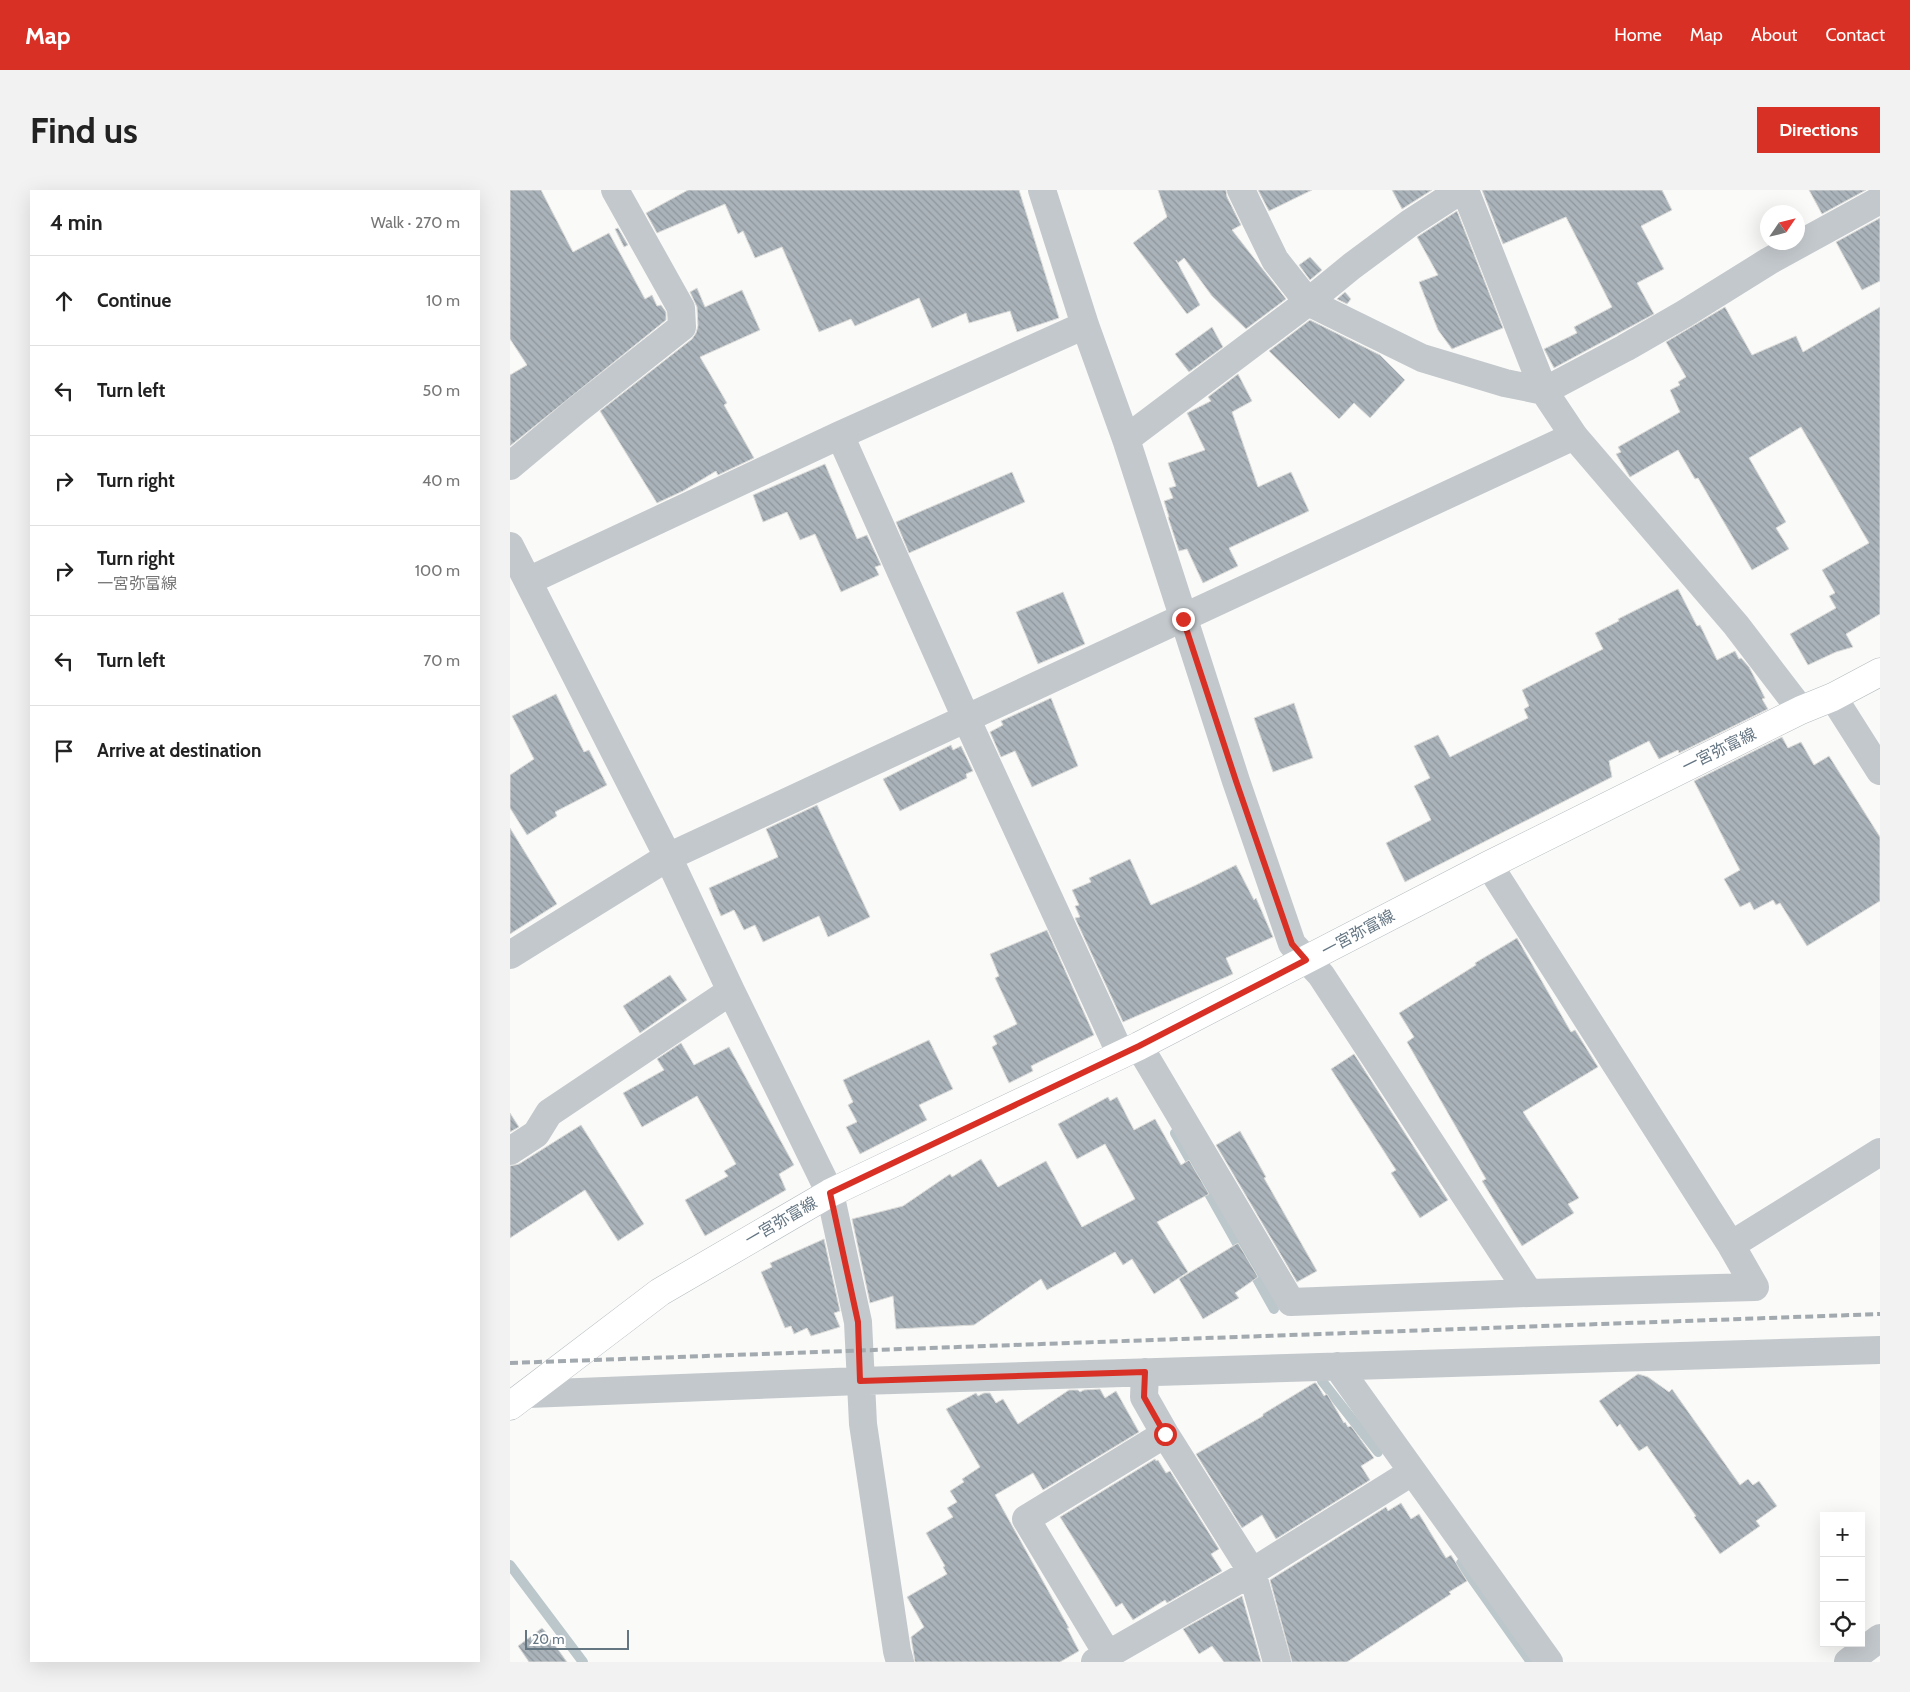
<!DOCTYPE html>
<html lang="en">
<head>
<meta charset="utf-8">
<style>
	:root { --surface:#fff; --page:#f2f2f2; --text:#222; --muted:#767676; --line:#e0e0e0; --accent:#d93025 }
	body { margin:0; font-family:Cabin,"Noto Sans JP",sans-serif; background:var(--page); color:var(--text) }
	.controls { position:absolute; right:15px; bottom:15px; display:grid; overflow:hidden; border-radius:0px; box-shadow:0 5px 20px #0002 }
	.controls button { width:45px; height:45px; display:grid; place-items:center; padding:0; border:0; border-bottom:1px solid var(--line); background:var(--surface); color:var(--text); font:25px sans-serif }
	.compass { position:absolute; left:1250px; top:15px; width:45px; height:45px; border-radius:50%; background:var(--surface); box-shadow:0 5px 20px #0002; rotate:55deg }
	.scale { position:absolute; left:15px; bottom:12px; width:104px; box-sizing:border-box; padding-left:5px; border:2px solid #657683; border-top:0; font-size:14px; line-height:18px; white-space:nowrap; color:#657683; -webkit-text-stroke:4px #fff; paint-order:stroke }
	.stop { position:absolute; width:15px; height:15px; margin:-11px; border:4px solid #d93025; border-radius:50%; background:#fff }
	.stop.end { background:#d93025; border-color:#fff; box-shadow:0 1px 5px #0008 }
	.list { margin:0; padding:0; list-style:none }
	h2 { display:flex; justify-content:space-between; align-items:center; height:65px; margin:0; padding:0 20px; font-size:21px }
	h2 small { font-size:16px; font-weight:400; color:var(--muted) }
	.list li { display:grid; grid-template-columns:32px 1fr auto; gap:15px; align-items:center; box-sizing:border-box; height:90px; padding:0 20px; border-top:1px solid var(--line) }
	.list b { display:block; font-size:19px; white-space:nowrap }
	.list p { margin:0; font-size:16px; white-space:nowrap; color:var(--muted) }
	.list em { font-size:16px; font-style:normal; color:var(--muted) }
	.icon { flex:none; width:28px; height:28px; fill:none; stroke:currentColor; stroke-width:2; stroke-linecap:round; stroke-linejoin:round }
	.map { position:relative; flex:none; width:1370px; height:1472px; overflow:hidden; border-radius:0px }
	header { display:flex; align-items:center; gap:30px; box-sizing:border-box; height:70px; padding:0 25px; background:var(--accent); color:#fff }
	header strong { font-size:24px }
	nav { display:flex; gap:28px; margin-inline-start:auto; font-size:18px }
	.intro { display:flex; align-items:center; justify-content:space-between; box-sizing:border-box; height:120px; padding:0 30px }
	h1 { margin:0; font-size:35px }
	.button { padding:12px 22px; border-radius:0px; background:var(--accent); color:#fff; font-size:18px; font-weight:700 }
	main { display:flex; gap:30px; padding:0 30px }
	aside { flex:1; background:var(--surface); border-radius:0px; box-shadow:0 5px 20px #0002 }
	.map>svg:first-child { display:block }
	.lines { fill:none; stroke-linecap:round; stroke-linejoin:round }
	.stream { stroke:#bbc7cb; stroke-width:10 }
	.building { fill:url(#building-back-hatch); stroke:#dcdcda }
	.secondary-casing { stroke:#b3babf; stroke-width:29 }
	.street { stroke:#c3c8cc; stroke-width:28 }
	.secondary { stroke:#fff; stroke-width:28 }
	.rail { stroke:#a2aab0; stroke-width:4; stroke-dasharray:8 4; stroke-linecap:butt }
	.route { stroke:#d93025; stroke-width:6 }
	.labels { text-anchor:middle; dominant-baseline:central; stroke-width:5; stroke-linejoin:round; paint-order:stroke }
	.street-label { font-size:16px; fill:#657683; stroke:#fff }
</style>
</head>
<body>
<header>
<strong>Map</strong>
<nav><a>Home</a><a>Map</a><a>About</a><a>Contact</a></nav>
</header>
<div class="intro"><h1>Find us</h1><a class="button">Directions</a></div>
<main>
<aside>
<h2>4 min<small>Walk · 270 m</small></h2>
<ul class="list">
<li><svg class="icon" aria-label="ahead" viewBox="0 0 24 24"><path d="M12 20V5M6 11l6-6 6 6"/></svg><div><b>Continue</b></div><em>10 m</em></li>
<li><svg class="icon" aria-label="left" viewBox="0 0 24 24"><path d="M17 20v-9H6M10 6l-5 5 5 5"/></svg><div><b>Turn left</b></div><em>50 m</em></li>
<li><svg class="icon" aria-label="right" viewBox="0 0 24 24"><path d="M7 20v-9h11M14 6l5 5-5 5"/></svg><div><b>Turn right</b></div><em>40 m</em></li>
<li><svg class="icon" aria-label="right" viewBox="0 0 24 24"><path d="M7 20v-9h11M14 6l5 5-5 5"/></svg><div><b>Turn right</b><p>一宮弥富線</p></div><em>100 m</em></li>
<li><svg class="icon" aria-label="left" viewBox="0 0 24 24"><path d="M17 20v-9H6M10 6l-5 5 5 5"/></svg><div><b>Turn left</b></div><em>70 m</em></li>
<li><svg class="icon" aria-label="arrive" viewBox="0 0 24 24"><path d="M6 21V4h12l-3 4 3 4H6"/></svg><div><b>Arrive at destination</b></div></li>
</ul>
</aside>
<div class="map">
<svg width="1370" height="1472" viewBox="0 0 1370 1472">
	<defs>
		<pattern id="building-back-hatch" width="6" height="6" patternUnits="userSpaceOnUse" patternTransform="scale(1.25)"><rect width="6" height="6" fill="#aab3b9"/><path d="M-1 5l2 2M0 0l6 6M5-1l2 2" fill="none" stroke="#8e969c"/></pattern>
	</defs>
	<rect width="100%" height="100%" fill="#fafaf8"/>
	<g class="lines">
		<path class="stream" d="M665,943l99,176
			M812,1191l56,71
			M951,1373l70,99
			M0,1375l73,97"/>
	</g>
	<path class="building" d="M0,0h31l32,62 36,-19 36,66 7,-4 5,11 4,-1 5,7v8l-156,126v-71l17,-10 -17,-26z
		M178,0h331l40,128 -42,14 -7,-21 -41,12 -3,-10 -34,15 -13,-30 -64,28 -4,-7 -32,13 -37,-85 -27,11 -12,-27 -5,3 -13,-30 -68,29 -11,-20z
		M648,0h68l1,7 14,28 -9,5 54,69 -40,30 -34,-33 -28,-38 -6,5 -2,-3 24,45 -13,9 -54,-71 34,-26z
		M748,0h54l-43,21z
		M882,0h40l-30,19z
		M972,0h180l10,20 -31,16 23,43 -27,14 17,31 -100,54 -10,-19 33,-16 -3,-6 38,-20 -46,-90 -63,27z
		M1299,0h57l-44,24z
		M947,21l46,117 -51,21 -14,-19 -19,-48 19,-7 -21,-38z
		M1370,28v63l-18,9 -26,-48z
		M108,38l10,17 -4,2 -9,-18z
		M800,67l12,13 -12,10 -11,-15z
		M187,98l8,19 37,-17 18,40 -60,27 27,46 -3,2 30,53 -36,17 -2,-4 -33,20 -26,12 -57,-92 92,-72 4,-6 2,-7 -1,-19 -7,-15z
		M835,102l6,7 -4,5 -10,-5z
		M1215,117l27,48 44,-19 7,16 77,-45v307l-34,20 7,13 -17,5 -28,13 -18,-31 46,-26 -7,-12 6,-3 -13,-23 47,-27 -68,-116 -52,31 37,64 -10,6 13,21 -37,21 -54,-92 -3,1 -17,-29 -48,27 -14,-23 5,-2 -3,-5 62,-35 -10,-22 10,-5 -2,-3 8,-5 -20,-35z
		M800,130l70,35 25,25 -35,38 -16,-15 -15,16 -70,-68z
		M702,137l11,20 -34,25 -14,-18z
		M728,184l14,27 -20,11 26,75 33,-15 18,39 -80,37 9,18 -35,17 -16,-34 -8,2 -11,-34h1l-5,-16 9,-3 -4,-10 7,-2 -8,-23 37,-13 -18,-37 24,-12 -3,-4z
		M315,274l32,75 10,-4 14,30 -6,2 4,8 -38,17 -26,-58 -15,6 -13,-28 -24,10 -10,-27z
		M502,282l13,30 -116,51 -13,-31z
		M1168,399l19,37 3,-1 17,35 18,-9 4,8 2,-1 8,9 16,31 -3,1 6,10 -89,44 -1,-3 -19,9 -10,-18 -40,20 3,16 -207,105 -19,-39 45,-23 -17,-34 16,-8 -16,-32 24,-11 12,22 78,-39 -4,-9 5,-3 -7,-16 81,-41 -8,-16 24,-12 -1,-2z
		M553,402l22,52 -47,20 -22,-52z
		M46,504l28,58 5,-2 18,35 -52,27 2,4 -30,19 -17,-27v-33l24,-16 -22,-43z
		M541,508l27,68 -46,21 -17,-36 -14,6 -11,-25 13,-7 -2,-4z
		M784,513l19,55 -40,14 -19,-54z
		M1272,547l6,11 13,-6 13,23 15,-9 51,81v64l-73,45 -27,-43 -4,2 -3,-5 -19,10 -4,-8 -10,5 -16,-28 16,-9 -46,-89z
		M441,555l2,5 8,-4 12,25 -7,3 1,4 -67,33 -17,-32z
		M307,615l53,112 -42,20 -9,-21 -56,26 -8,-17 -11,5 -10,-20 -13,6 -12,-28 69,-31 -12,-28z
		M0,638l47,76 -47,30z
		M620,669l21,46 43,-19 42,-21 18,35 2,-2 17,39 -47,21 7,16 -110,48 -48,-104 5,-1 -5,-11 4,-1 -7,-15 19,-8 -2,-4z
		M537,740l47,105 -63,31 2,5 -24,12 -17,-36 5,-3 -4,-8 24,-12 -22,-46 4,-2 -9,-22z
		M1007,748l54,94 4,-2 23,37 -75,45 56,86 -11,6 6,9 -52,33 -40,-65 4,-2 -79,-137 7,-5 -15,-24 77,-48 -1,-2z
		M160,785l17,25 -47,33 -17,-27z
		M419,850l24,49 -34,16 8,15 -67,34 -14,-27 11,-5 -9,-17 5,-3 -10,-22z
		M171,853l13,22 35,-18 65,118 -15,9 7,16 -81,46 -20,-36 43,-24 -4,-5 12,-7 -39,-68 -55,31 -19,-34 41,-23 -7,-11z
		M844,864l94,146 -28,18 -29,-45 5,-3 -65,-101z
		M598,907l2,4 7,-4 17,33 21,-11 26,46 8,-5 20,34 -52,28 31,50 -34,22 -22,-35 -9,6 -8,-13 -68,38 -6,-11 -67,46 -78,4 -3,-33 -23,7 -18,-84 51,-13 47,-32 2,3 29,-18 17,28 48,-26 36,66 53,-28 -30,-55 -28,15 -19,-35z
		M0,923l9,14 -9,5z
		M71,935l63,99 -26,17 -33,-51 -75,48v-72l9,-2z
		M730,941l26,46 -2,1 53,93 -20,11 -81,-137z
		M314,1049l16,72 -6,2 6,14 -29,9 -4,-8 -13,6 -3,-8 -6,2 -24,-56 11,-5 -2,-4z
		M728,1053l20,34 -23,16 4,5 -36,21 -24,-40z
		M1128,1184l10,3 21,15 3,-3 68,96 8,-6 5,6 6,-4 18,25 -21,15 4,5 -40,28 -26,-37 2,-1 -49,-70 -8,5 -19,-27 -3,3 -18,-26z
		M804,1193h2l8,13 3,-2 17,29 1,-1 3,5 3,-1 23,32 -13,8 9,14 -94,59 -14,-24 -20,13 -46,-74 67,-38v-2z
		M590,1199l5,9 11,-7 23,41 -96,58 -10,-17 -38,22 74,133h-2l12,23 -19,11h-145l-4,-25 13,-10 -17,-30 40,-23 -4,-7 2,-1 -19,-33 27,-16 -6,-9 10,-6 -7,-11 14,-9 -2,-3 18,-12 -34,-58 30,-16 2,3 6,-3h6l6,10 7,-4 15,25 51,-34h9l2,2 4,-2z
		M645,1269l1,2 2,-1 8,13 4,-2 49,78 -8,5 11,17 -55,32 -2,-3 -32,20 -11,-17 -6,4 -56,-90z
		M891,1313l10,16 8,-5 27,44 5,-3 16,26 -18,11 2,2 -104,68h-55l-22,-82 116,-73 2,4z
		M732,1406l19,66h-37l-12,-16 -13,8 -16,-25z
		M32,1438l2,2 23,32h-38l-11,-16z"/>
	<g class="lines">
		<g class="secondary-casing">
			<path id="secondary" d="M0,1216l150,-114 170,-99 309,-147 350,-181 312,-155 32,-13 47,-25"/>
		</g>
		<path class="street" d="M532,0l43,135 41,114 110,342 56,163 29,31 208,318
			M731,0l34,70 33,42 114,56 83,25 39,8 81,-43 59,-34 85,-53 111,-61
			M955,0l79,201 30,45 162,189 65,85
			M330,245l126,283 155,337
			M616,249l182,-137 44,-36 58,-43 51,-33
			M0,276l67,-56 105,-83 -1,-19 -66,-118
			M0,356l158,311 63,134 99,202 28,129 5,102 34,227 3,11
			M18,391l312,-146 245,-110
			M1323,507l47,74
			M979,675l242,380
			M0,765l158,-98 906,-421
			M629,856l152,256 238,-9 226,-6 -24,-42 149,-93
			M0,961l26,-17 13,-21 182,-122
			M827,1176l212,296
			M635,1182l-1,25 21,37 87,138 25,90
			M18,1204l332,-13 1020,-31
			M598,1465l-82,-136 139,-85
			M585,1472l157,-90 160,-100
			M1338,1472l32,-24"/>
		<use href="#secondary" class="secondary"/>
		<path class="rail" d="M0,1173l1370,-49"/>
	</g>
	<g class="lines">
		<path class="route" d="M655,1244l-21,-37 1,-25 -285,9 -2,-59 -28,-129 309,-147 167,-86 -14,-16 -56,-163 -53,-162"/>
	</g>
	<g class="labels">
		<g class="street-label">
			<text transform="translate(1209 560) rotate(-26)">一宮弥富線</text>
			<text transform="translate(848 743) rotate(-28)">一宮弥富線</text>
			<text transform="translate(271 1031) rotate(-30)">一宮弥富線</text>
		</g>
	</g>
</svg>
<div class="controls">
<button>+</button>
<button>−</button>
<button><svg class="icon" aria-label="locate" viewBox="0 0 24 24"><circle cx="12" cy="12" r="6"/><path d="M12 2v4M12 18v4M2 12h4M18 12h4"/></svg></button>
</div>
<svg class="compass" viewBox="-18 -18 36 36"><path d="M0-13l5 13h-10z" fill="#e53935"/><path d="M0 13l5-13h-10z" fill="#767676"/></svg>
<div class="scale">20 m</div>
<div class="stop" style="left:655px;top:1244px"></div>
<div class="stop end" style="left:673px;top:429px"></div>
</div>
</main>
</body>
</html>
